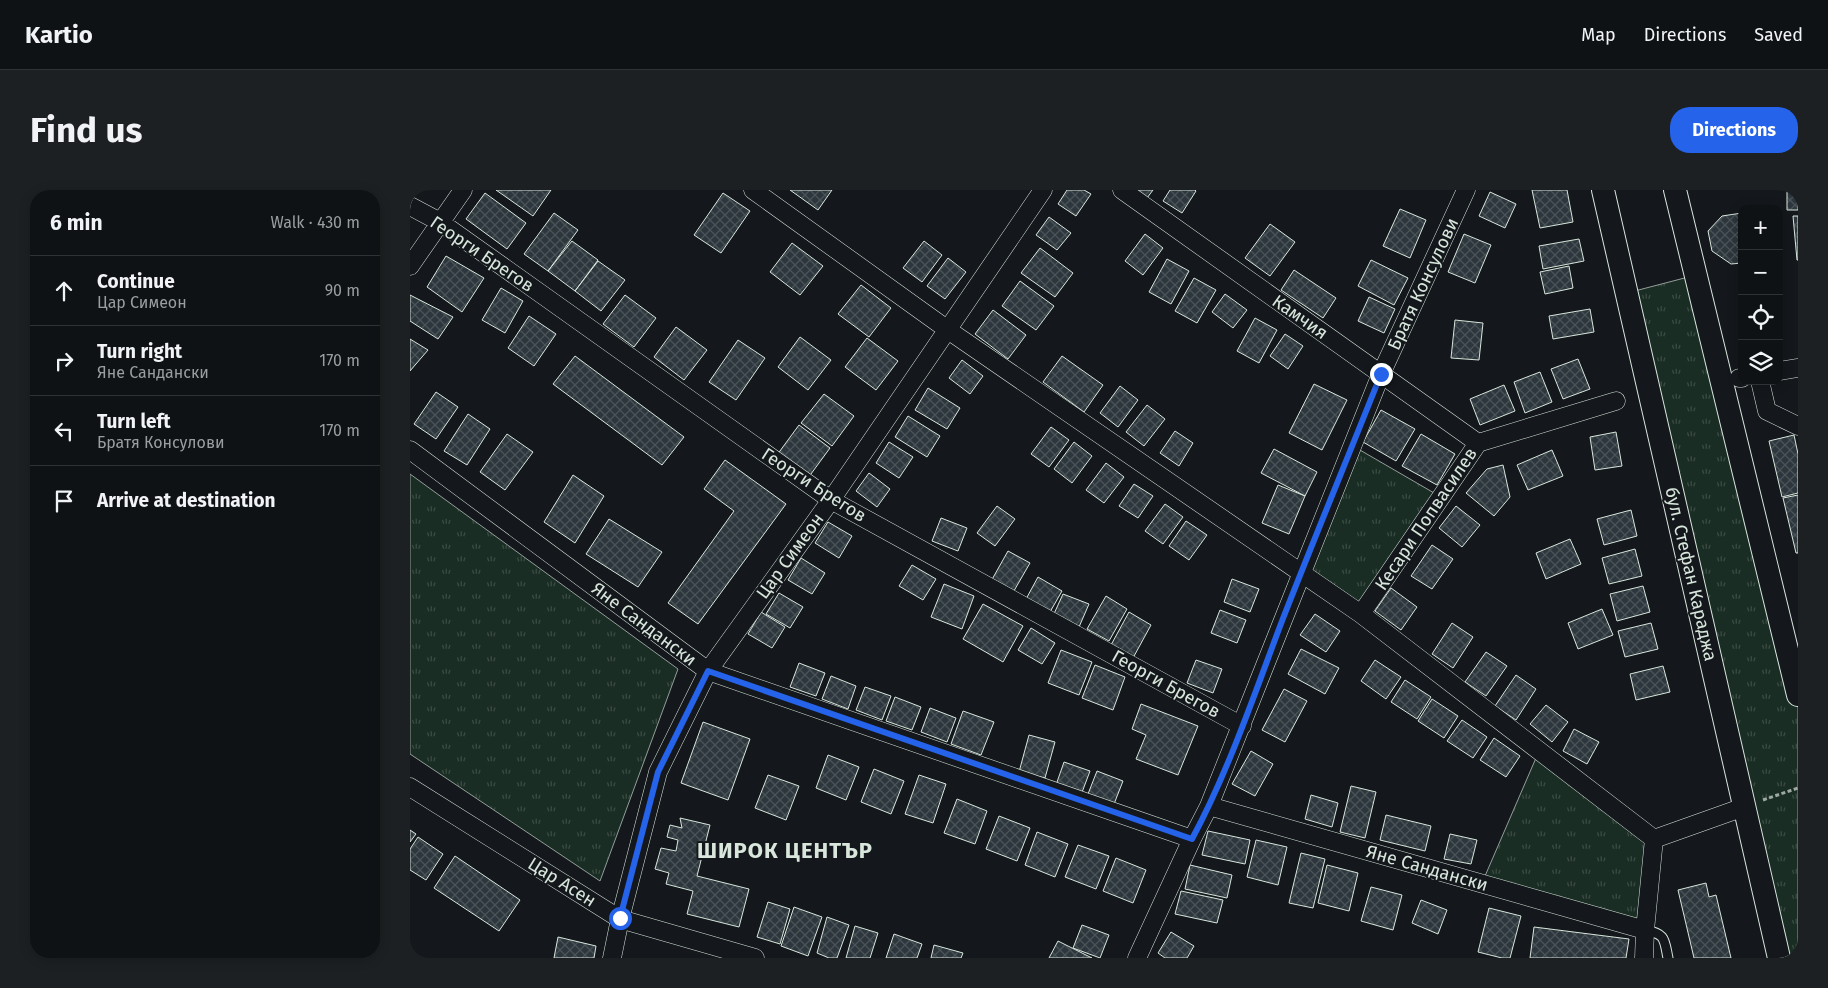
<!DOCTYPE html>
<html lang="en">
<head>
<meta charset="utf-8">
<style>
	:root { --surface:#0f1215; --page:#1d2022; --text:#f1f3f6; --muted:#9b9ea0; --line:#2f3234; --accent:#2563eb }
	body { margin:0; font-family:"Fira Sans",sans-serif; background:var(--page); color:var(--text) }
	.controls { position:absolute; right:15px; top:15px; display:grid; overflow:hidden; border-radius:10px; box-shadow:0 2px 12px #0003 }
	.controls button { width:45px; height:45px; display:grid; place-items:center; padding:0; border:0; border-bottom:1px solid var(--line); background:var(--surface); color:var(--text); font:25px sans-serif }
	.stop { position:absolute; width:15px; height:15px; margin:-11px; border:4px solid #2563eb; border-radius:50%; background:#fff }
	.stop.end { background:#2563eb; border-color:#fff; box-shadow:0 1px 5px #0008 }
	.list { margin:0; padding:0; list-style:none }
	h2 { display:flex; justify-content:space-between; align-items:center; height:65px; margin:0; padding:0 20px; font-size:21px }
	h2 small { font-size:16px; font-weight:400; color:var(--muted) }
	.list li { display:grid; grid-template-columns:32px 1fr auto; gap:15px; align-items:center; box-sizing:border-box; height:70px; padding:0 20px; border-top:1px solid var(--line) }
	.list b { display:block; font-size:19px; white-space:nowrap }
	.list p { margin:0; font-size:16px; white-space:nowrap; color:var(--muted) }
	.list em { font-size:16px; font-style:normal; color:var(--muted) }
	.icon { flex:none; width:28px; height:28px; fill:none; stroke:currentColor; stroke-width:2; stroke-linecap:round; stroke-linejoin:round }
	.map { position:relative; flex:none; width:1388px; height:768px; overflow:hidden; border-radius:20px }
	header { display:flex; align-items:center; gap:30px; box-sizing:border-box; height:70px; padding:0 25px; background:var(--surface); border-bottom:1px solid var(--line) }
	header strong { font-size:24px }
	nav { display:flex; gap:28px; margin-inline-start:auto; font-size:18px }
	.intro { display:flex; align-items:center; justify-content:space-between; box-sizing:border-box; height:120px; padding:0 30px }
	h1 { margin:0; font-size:35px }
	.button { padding:12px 22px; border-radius:20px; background:var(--accent); color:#fff; font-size:18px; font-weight:700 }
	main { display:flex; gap:30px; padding:0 30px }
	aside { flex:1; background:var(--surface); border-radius:20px; box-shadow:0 2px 12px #0003 }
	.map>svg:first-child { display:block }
	.grass { fill:url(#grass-tufts); stroke:#939e99 }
	.building { fill:url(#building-cross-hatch); stroke:#d8e6dc }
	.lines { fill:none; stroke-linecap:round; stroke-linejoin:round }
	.service-casing { stroke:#d8e6dc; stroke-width:11 }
	.minor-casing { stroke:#d8e6dc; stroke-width:19 }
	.tertiary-casing { stroke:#d8e6dc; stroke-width:24 }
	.path { stroke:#9da8a2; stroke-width:3; stroke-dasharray:4 2.5; stroke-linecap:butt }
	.service { stroke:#14181c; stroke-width:9 }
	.minor { stroke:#14181c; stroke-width:18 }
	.tertiary { stroke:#14181c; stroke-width:22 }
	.route { stroke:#2563eb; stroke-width:6 }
	.labels { text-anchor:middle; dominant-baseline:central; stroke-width:4; stroke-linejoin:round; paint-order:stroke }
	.street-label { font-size:18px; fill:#d8e6dc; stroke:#14181c }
	.district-label { font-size:22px; font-weight:bold; letter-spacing:1px; fill:#d8e6dc; stroke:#14181c }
</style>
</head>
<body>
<header>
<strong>Kartio</strong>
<nav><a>Map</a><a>Directions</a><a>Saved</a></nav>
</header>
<div class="intro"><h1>Find us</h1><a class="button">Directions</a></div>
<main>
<aside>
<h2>6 min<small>Walk · 430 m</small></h2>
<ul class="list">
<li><svg class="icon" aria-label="ahead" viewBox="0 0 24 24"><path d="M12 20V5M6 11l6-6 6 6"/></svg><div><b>Continue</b><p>Цар Симеон</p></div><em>90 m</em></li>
<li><svg class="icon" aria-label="right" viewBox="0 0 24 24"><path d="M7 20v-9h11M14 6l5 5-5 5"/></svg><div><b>Turn right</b><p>Яне Сандански</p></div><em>170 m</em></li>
<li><svg class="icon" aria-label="left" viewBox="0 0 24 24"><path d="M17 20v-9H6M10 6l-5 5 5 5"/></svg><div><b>Turn left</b><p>Братя Консулови</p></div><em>170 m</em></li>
<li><svg class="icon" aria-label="arrive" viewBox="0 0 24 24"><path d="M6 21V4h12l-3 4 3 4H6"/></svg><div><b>Arrive at destination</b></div></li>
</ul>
</aside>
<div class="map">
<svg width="1388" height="768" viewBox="0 0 1388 768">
	<defs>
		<pattern id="grass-tufts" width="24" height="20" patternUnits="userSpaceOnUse" patternTransform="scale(1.25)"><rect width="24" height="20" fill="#1a2d24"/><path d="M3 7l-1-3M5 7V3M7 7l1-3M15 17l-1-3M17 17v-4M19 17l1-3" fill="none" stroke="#3b4b43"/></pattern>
		<pattern id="building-cross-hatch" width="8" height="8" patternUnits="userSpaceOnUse" patternTransform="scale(1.25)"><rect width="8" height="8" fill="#2c363c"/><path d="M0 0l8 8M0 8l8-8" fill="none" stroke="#4a5358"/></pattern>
	</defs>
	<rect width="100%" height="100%" fill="#14181c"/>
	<path class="grass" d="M1286,85l102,420v263h-19l-152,-665z
		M943,256l88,51 -80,117 -60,-40z
		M0,284l268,195 -78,212 -190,-127z
		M1129,561l115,88 -9,91 -163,-47z"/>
	<path class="building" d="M86,0h55l-18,26z
		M380,0h42l-14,20z
		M657,0h17l7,4 -15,22 -18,-12z
		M726,0h17l-6,8z
		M760,0h25l1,1 -14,22 -19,-12z
		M1122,0h35l6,32 -33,6z
		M1377,0h11v20h-11z
		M1080,2l26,12 -11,24 -26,-12z
		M75,3l41,30 -19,26 -41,-30z
		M313,3l27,18 -29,42 -27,-18z
		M990,19l26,11 -16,38 -27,-12z
		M144,23l24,17 -30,41 -24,-17z
		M1332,23v50l-11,1 -19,-13 -4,-20 14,-15z
		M1383,26h5v44h-1z
		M639,27l22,16 -14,17 -21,-15z
		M860,34l25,18 -25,34 -25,-18z
		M735,44l18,14 -20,27 -18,-14z
		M1054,44l27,11 -16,38 -27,-11z
		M1169,49l5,22 -41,8 -4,-23z
		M162,51l26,19 -23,31 -27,-20z
		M514,51l18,14 -20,27 -19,-14z
		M382,53l31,23 -23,29 -30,-23z
		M630,58l33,25 -18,24 -34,-24z
		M36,66l38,22 -22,34 -35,-25z
		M538,68l18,14 -21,27 -18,-13z
		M757,69l22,12 -18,33 -22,-12z
		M961,70l37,18 -14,27 -36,-19z
		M188,71l27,19 -24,31 -26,-20z
		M1159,76l4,22 -28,6 -5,-22z
		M884,80l42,28 -13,20 -42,-28z
		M784,88l22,12 -19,33 -22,-12z
		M610,91l34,25 -18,24 -34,-24z
		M451,95l30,23 -22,29 -31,-23z
		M91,98l22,13 -18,32 -23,-13z
		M815,104l22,16 -14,18 -21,-16z
		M0,105l43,22 -15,22 -28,-18z
		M215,105l31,23 -22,29 -31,-23z
		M959,107l26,12 -11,24 -26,-12z
		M1180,119l4,23 -41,7 -4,-23z
		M583,120l33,25 -18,24 -33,-25z
		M119,126l27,18 -22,32 -26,-18z
		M845,128l22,12 -18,33 -22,-12z
		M1045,130l28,3 -4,37 -28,-2z
		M266,137l31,23 -23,30 -30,-23z
		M875,144l18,12 -15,23 -18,-13z
		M390,147l31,23 -23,30 -30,-23z
		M457,148l31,23 -22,29 -31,-23z
		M0,149l18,11 -18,21z
		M328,150l27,18 -29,42 -27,-18z
		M165,166l109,81 -22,28 -109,-81z
		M652,166l41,29 -19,27 -41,-30z
		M1168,169l12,30 -27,10 -12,-30z
		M552,170l21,16 -13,18 -21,-16z
		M1130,182l12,30 -27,11 -11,-31z
		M904,194l33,16 -25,50 -33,-17z
		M1094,195l11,26 -35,14 -10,-26z
		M710,196l18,14 -20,27 -18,-14z
		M518,198l32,20 -13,21 -32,-19z
		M26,202l22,15 -22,32 -22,-15z
		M414,204l30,22 -22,30 -31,-23z
		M737,215l18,14 -21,27 -18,-14z
		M971,220l34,19 -19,32 -33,-19z
		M58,224l22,15 -23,36 -23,-14z
		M498,226l32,20 -13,21 -32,-20z
		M389,235l31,23 -22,30 -31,-23z
		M641,237l18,13 -20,27 -18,-13z
		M765,241l18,12 -14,23 -19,-13z
		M1206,242l6,34 -27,4 -5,-33z
		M97,244l26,18 -28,38 -25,-18z
		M1011,244l34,20 -18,31 -35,-19z
		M1384,245l4,19v39l-16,4 -13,-56z
		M479,252l24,15 -14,21 -23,-15z
		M664,252l18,14 -20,27 -18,-14z
		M864,259l43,23 -12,24 -44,-23z
		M1142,260l11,26 -35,14 -11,-25z
		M315,270l61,44 -88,120 -30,-21 66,-92 -30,-22z
		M696,273l18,14 -20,26 -18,-13z
		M1093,275l7,32 -16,19 -28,-23 21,-24z
		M459,283l21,16 -13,18 -21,-16z
		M163,285l31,21 -29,47 -31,-21z
		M724,294l19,12 -15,22 -19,-12z
		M868,295l27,11 -16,38 -27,-11z
		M1388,305v58h-2l-13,-55z
		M755,314l18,13 -20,27 -18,-13z
		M587,316l18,13 -20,27 -18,-13z
		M1046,316l24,19 -18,22 -23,-19z
		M1221,320l6,26 -33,9 -7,-26z
		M531,328l26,10 -9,23 -26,-10z
		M199,329l53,33 -24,35 -52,-33z
		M776,331l21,14 -18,25 -20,-14z
		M418,332l24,14 -13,22 -24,-15z
		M1160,349l11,25 -35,15 -10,-26z
		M1022,355l21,14 -21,30 -21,-13z
		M1225,359l7,27 -33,8 -7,-26z
		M598,361l22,12 -19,33 -21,-13z
		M391,368l24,15 -13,21 -24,-14z
		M502,375l24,14 -13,21 -24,-14z
		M628,387l24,14 -12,21 -24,-13z
		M822,389l27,10 -9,23 -26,-10z
		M534,394l30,12 -12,33 -31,-12z
		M1233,396l7,26 -33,9 -7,-27z
		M981,398l26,19 -16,23 -26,-19z
		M369,403l24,14 -13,21 -24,-14z
		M653,404l26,10 -10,23 -26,-11z
		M696,406l21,13 -18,32 -22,-12z
		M573,414l40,22 -20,36 -40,-23z
		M1192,419l11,26 -35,14 -10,-26z
		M810,420l26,10 -9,23 -26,-10z
		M351,422l24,15 -13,21 -24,-14z
		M719,422l22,13 -18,33 -22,-13z
		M905,424l25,17 -14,21 -26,-17z
		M1042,433l21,14 -20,31 -21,-14z
		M1241,433l7,26 -33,8 -7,-26z
		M621,438l24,15 -13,21 -24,-14z
		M891,459l38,19 -14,26 -37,-20z
		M651,460l31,12 -13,33 -31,-12z
		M1076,462l21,14 -21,30 -21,-14z
		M786,470l26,9 -9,24 -26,-10z
		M965,470l26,17 -15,22 -25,-18z
		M389,473l26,10 -9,23 -26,-9z
		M685,475l30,12 -12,33 -31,-12z
		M1253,476l7,26 -34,8 -6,-26z
		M1106,485l20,14 -20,31 -21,-14z
		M421,486l25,10 -8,23 -26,-10z
		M995,490l26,17 -14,22 -26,-17z
		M455,497l26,9 -9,24 -26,-10z
		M874,499l23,12 -22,41 -23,-12z
		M485,507l26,10 -9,23 -26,-9z
		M1022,509l26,17 -14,22 -26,-17z
		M731,514l57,22 -20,49 -42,-16 10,-24 -14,-6z
		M1136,515l22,17 -16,20 -22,-18z
		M520,518l26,10 -9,24 -26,-10z
		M553,521l31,11 -13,33 -30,-11z
		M1052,530l25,17 -14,21 -26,-17z
		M293,532l47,17 -22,61 -47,-17z
		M1164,539l25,13 -12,22 -24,-13z
		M619,545l26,7 -10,36 -26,-6z
		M1084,548l26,18 -14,21 -26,-17z
		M841,561l22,13 -18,32 -23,-12z
		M418,565l31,12 -13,33 -30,-12z
		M654,572l26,9 -9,24 -25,-10z
		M464,579l30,12 -13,33 -30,-12z
		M687,581l26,10 -9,23 -26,-10z
		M358,585l31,11 -13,34 -31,-12z
		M509,585l27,9 -13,39 -28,-9z
		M941,596l25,6 -11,46 -25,-6z
		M901,605l27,8 -6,24 -27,-8z
		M547,609l30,12 -12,33 -31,-11z
		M976,625l45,11 -6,25 -45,-11z
		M589,626l31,12 -13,33 -31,-12z
		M270,628l30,7 -13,51 52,13 -10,38 -52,-13 6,-23 -27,-7 3,-11 -14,-4 6,-21 15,3 2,-11 -11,-3 3,-12 12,3z
		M0,640l6,4 -6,8z
		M798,641l42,9 -5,24 -43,-9z
		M627,642l31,12 -13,33 -30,-12z
		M1040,644l27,6 -6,24 -27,-5z
		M8,647l25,17 -17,26 -16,-10v-21z
		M846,650l31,7 -9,38 -31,-8z
		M668,655l31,11 -13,33 -31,-12z
		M891,663l24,6 -12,49 -24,-5z
		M45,666l65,44 -21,31 -65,-43z
		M706,668l30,12 -13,33 -30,-12z
		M780,675l42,10 -5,23 -42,-9z
		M917,675l31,8 -9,38 -31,-8z
		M1296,693l3,14 7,-2 15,63h-37l-16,-68z
		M961,697l31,8 -9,35 -32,-9z
		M771,701l42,9 -6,23 -42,-9z
		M1011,710l26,10 -9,24 -26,-11z
		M358,712l22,7 -10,35 -23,-7z
		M384,717l28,10 -14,39 -27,-10z
		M1079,718l32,8 -11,42h-8l-24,-6z
		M417,727l22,8 -12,33h-8l-12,-5z
		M672,735l27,10 -9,23 -27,-10z
		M445,736l23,7 -8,25h-24z
		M1124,737l95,12 -3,19h-96z
		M761,742l23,14 -7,12h-22l-7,-5z
		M484,744l28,10 -5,14h-31z
		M148,747l38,9 -2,12h-40z
		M648,751l34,17h-43z
		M524,755l29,8 -2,5h-30z"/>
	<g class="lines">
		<g class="service-casing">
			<path id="service" d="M1235,740c21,4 19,9 23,28"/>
		</g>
		<g class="minor-casing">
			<path id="minor" d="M343,0l195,140 413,284 293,225 90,-32
				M712,0l356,253
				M0,16l30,16 391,278 411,226
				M0,76l53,-76
				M1369,181l19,-3
				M1329,188h3
				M1350,191l7,30 31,15
				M0,260l298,221 484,168
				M951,424l117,-171 138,-42
				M0,597l210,132 135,39
				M799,616l436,124
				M202,768l8,-39 38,-147 50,-101 123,-171 212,-310
				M727,768l55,-119 17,-33 172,-432 85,-184
				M1234,768l1,-28 9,-91"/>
		</g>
		<g class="tertiary-casing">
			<path id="tertiary" d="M1193,0l176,768
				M1265,0l123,505"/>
		</g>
		<path class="path" d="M1353,610l35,-12"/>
		<use href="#service" class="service"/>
		<use href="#minor" class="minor"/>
		<use href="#tertiary" class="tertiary"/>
	</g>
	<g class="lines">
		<path class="route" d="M210,728l38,-146 50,-101 484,168c37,-69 62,-144 90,-218 32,-82 66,-164 99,-247"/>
	</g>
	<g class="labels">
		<g class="street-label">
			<text transform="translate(72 64) rotate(34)">Георги Брегов</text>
			<text transform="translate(1013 94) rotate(-65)">Братя Консулови</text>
			<text transform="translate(890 127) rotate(35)">Камчия</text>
			<text transform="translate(404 295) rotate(33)">Георги Брегов</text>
			<text transform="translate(1016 329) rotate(-56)">Кесари Попвасилев</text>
			<text transform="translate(380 366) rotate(-54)">Цар Симеон</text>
			<text transform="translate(1281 384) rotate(77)">бул. Стефан Караджа</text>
			<text transform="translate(234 434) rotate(37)">Яне Сандански</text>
			<text transform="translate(756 494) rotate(29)">Георги Брегов</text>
			<text transform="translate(1017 678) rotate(16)">Яне Сандански</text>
			<text transform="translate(152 692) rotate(32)">Цар Асен</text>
		</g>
		<g class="district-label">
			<text x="375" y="660">ШИРОК ЦЕНТЪР</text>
		</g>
	</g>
</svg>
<div class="controls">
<button>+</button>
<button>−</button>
<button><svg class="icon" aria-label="locate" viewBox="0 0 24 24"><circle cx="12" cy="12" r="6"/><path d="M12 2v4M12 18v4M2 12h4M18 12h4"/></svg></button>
<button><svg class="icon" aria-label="layers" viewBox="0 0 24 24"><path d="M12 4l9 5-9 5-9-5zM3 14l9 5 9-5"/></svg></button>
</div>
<div class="stop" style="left:210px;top:728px"></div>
<div class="stop end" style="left:971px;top:184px"></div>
</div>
</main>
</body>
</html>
